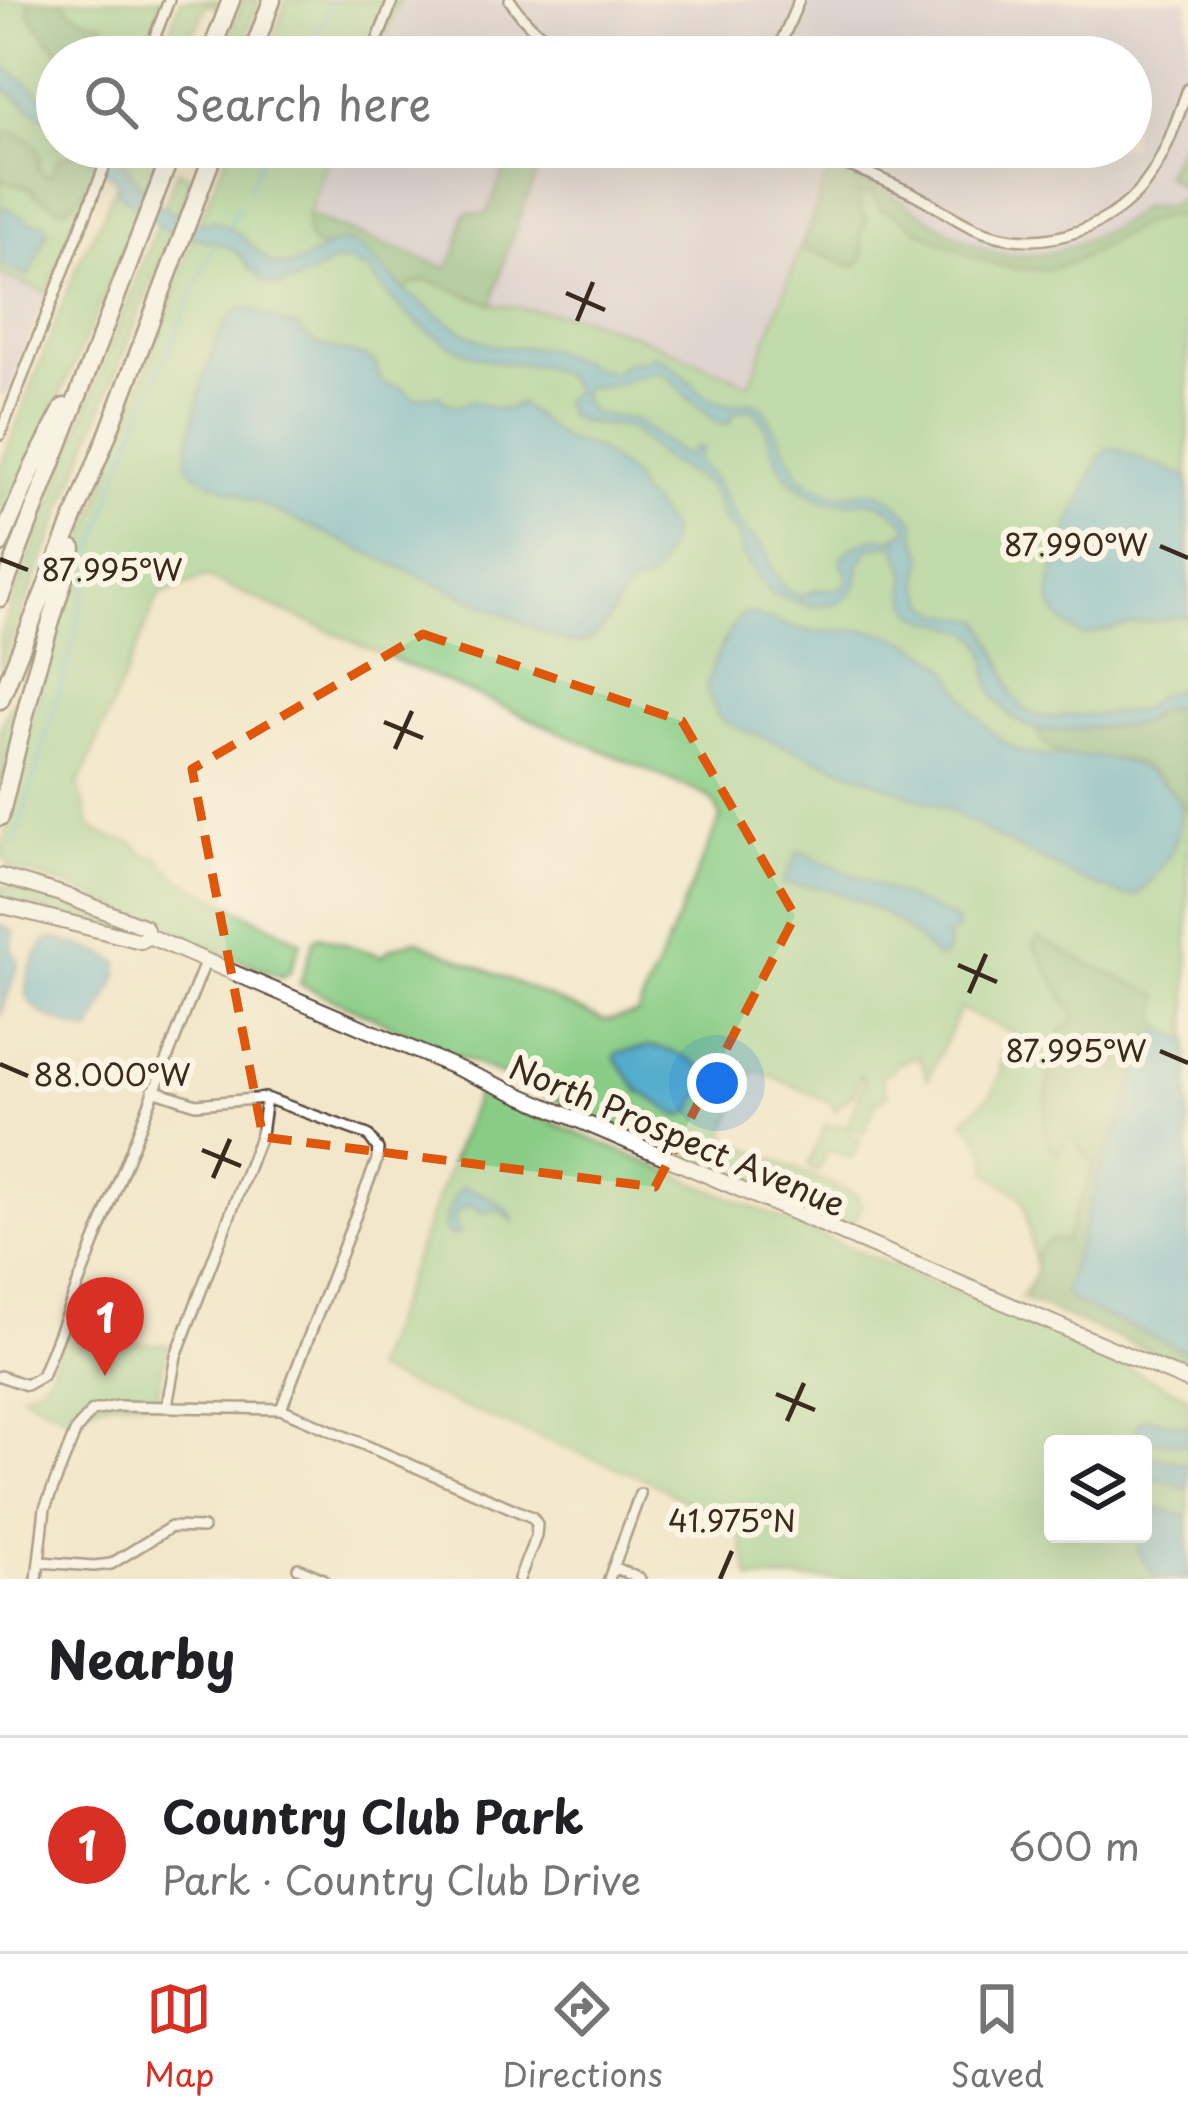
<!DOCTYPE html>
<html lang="en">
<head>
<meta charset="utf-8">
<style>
	:root { --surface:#fff; --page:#f2f2f2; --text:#202124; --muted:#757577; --line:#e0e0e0; --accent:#d93025 }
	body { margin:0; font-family:"Playpen Sans",sans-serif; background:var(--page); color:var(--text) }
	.controls { position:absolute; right:36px; bottom:36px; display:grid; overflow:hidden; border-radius:12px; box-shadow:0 12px 48px #0002 }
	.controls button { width:108px; height:108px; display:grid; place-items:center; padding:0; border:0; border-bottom:3px solid var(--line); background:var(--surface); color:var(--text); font:60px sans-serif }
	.you { position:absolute; left:717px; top:1083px; width:42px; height:42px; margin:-30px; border:9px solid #fff; border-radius:50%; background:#1a73e8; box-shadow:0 0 0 18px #1a73e833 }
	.badge { display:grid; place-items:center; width:78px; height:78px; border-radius:50%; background:var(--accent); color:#fff; font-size:39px; font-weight:700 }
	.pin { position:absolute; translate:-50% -99px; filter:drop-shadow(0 3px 6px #0008) }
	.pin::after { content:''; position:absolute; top:63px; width:42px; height:36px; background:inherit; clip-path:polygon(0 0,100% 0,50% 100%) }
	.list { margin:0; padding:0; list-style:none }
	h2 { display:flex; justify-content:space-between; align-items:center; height:156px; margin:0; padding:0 48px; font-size:51px }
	h2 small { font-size:39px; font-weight:400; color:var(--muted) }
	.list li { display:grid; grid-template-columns:78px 1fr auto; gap:36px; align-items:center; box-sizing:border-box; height:216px; padding:0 48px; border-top:3px solid var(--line) }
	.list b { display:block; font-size:45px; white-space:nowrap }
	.list p { margin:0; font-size:39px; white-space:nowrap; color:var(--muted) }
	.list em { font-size:39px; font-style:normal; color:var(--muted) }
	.icon { flex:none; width:66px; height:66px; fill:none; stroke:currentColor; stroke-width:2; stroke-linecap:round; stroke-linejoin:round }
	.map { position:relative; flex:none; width:1188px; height:1579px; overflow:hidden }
	.search { position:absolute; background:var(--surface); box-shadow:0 12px 48px #0002; left:36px; right:36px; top:36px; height:132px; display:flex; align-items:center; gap:30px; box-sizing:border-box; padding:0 42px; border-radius:66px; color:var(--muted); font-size:45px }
	.sheet { height:372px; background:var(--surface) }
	nav { display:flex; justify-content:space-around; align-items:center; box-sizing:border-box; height:168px; border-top:3px solid var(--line); background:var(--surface); font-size:33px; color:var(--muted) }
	nav a { display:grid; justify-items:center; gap:6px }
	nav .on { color:var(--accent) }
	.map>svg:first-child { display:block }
	.industrial { fill:#c8bfd8 }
	.green { fill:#88cc85; stroke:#627b52; stroke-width:3; fill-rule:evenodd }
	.forest { fill:#6eb072; stroke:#546d48; stroke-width:3 }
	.water { fill:#4daacb; stroke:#446a74; stroke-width:3; fill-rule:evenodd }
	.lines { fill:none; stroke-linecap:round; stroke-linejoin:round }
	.stream { stroke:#4daacb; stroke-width:3 }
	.street-casing { stroke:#564638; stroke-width:14 }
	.secondary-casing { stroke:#564638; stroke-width:18 }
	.highway-casing { stroke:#564638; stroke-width:21 }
	.street { stroke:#fff; stroke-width:9 }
	.secondary { stroke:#fff; stroke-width:14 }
	.highway { stroke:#fff; stroke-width:16 }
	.marked { fill:none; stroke:#df570d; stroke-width:9; stroke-dasharray:24 15; stroke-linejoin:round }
	.ticks { fill:none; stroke:#3b2a1e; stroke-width:4.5 }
	.labels { text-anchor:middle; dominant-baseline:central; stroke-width:12; stroke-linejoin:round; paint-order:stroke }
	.street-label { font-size:33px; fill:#3b2a1e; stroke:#fcf5e5 }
	.ticks-label { font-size:30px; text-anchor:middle; fill:#3b2a1e; stroke:#fcf5e5; stroke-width:12; stroke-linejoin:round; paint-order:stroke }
</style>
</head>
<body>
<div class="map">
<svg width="1188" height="1579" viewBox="0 0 1188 1579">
	<rect width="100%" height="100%" fill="#fcf5e5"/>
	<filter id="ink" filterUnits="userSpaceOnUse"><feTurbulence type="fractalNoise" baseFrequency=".00833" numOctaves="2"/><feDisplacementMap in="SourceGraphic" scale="24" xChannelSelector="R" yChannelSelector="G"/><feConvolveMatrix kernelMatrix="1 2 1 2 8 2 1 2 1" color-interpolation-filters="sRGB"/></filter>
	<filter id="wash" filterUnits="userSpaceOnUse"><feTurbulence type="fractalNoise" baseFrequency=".004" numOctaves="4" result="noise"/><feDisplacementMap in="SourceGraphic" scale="48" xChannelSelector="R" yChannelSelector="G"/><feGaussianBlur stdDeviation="2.7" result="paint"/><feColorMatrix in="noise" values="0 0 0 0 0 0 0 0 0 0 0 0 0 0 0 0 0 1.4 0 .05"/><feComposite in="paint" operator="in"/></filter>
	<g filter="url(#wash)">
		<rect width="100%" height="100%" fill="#f2e7cb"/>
		<path class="industrial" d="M400,0h788v136l-3,-1 -21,40 22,16 -1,5 -17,10 -28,2 -15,15 -61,27 -30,7 -28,-1 -27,-8 -29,-14 -75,-47 -45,-18 -80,215 -115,-49 -52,-18 -91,-13 -25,-8 -160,-81 25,-68h799v-90h-754z
			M0,274l47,19 -41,105 -6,-3z"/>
		<path class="green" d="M0,0h29l19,40 16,17h-7v49l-57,-43z
			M62,0h100l-22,57h-42l4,-6 2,-28c-16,-3 -34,-8 -42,-23z
			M180,0h39l-3,7 -10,-3 -10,25 -4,-1 -3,8 4,3 -3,18h-27z
			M243,0h16l-21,57h-17z
			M286,0h114l-23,57h-109z
			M0,84l57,45v18h23l5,4 -12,2 -23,24 -6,-2 -41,-38 -3,7z
			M1185,135l3,1v1231l-168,-69 16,-25 -11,-67 -5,-10 -31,-22c-2,-24 -7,-37 -25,-53l28,-28 11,-26 -4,-2 14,-32 -53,-24 -32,70 -9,-24 -26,11 1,4 -13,6 7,19 -11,6 -13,31 -11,-4 -2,6 10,5 -9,20 -24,-10 -10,22 -8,-3 -1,-4 17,-40 9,4 2,-4 10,3 18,-50 -5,-2 -8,21 -3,-1 -4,8 -5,-1 -5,10 -5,-10 -72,-32 -9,6 -23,55 1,8 129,56 5,11 -6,14 -6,5 -256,-108 -293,-133 14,-44 5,-4 63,20 9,-8 25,-8 189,81 32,-7 83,-195c-1,-11 -5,-16 -13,-23l-501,-219 -47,18 -79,187 -3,-1 13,46 18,10 25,6 10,11 15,4 20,20 123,64 -11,29 -8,6 -119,-48 -88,-41 -67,-21 2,-3 -8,-9v-7l47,-198 21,-67 116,-326 43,-110h103l-24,68 77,30 82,51 25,8 90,13 53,18 115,49 80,-215c15,6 30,10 44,17 79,39 115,98 211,55 21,-10 39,-17 55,-33l28,-2 17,-10 1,-5 -22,-16z
			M130,147h33l-17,45 -22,-29z
			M177,171l16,6 -15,37 -14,-7z
			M0,178l6,4 69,19 3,-7 11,-6 -42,105 -47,-19z
			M117,182v9l22,18 -30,76 -109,247v-63l78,-205 24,-46z
			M157,225l14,7 -171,437v-35z
			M32,659l-32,134v-64z
			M3,886l138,44 -2,6 -139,-38z
			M478,1091l563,238 147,67v183h-438l-11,-49 -95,-52 -272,-107zM1053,1444h90v90h-90z
			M64,1331l36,9 70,5 -8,23 -5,33c-35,-1 -56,-6 -84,18l-50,-24 -1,-3c30,-5 34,-36 42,-61z"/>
		<path class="forest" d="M29,0h33c8,14 27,21 43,23 -4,12 0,24 -7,34h-34l-35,-42z
			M12,131c18,6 32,17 26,38l12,8 10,-20 25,-6 12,17c-6,15 -19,34 -34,41l-27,-13 -5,-8 -25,-6 -6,-4v-34l6,-11z
			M1185,135l3,1v81c-49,-8 -89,43 -137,51 -48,7 -89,-15 -131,-37 -14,-8 -22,-18 -39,-22l-9,-15 -7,-2 -7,3 3,17 6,8 -7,15 4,19 -7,12c-16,0 -26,-10 -40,-13 -6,-1 -11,-1 -16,-4l29,-80c15,6 30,10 44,17 78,38 115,99 211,54 21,-10 39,-16 55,-32l28,-2 17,-10 1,-5 -22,-16z
			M513,147h34l-39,100 -16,57 -65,-24 -15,4 -7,6 -46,-43 -45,-1 -7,-11v-20l140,53 10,-17 7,-36 5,-3 18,2z
			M1188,705v109c-11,-20 -33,-45 -56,-52 -29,-10 -83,7 -94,-31l92,-5 19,-7 6,-8z
			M1038,937l47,25 76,34 -4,18 6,15 -13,9 -3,13 -8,13 -20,64 -14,27 -41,139 13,10 111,48v15l-160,-66 -1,-7 9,-21 -1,-19 15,-15 15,2 29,-77 -25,-28 -11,19c-29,-28 -4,-91 4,-126l9,-5 4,-7 -41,-71z"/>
		<path class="water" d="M0,63l57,43v22l-57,-44z
			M80,147h31c12,15 23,32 36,46 14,16 48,35 68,28 11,5 22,11 31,19 12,9 20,25 36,26 25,2 42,-28 68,-23 15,3 42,37 55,48 23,17 51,38 77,50 21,10 42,3 63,8 24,5 42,20 69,24l13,-11 20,-1 1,-4 5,-2c29,8 42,45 74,49 18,2 17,-10 37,4l35,67 14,11 25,9 26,-4 13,1 15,7 23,22 1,17 8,18 -5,25 10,24 12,8 41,7 24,52 6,22 11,14 14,8 20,2 5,-3h36l35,-4 10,-3 16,-14 29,-7v18l-33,6c-13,19 -39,15 -60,16 -32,3 -63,11 -87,-14 -9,-10 -17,-19 -19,-32 -2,-14 1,-30 -11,-43 -21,-20 -60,-8 -70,-38 -4,-9 0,-19 -2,-28 -2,-9 -8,-16 -10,-25l-6,-3 -24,5 1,5 -8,8 -3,24 -7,9 -11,8 -29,3 -34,-11 -9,-7 -22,-31 -8,-25 -11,-8 -11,-31 -10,-11 -42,-24 -32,-30 -48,-6 -13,-5 -7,-16 13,-10c-16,-32 -53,-25 -83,-30 -11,-3 -25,-8 -35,-13 -34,-17 -71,-48 -90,-81l-6,2 -11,-8 -16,1 -40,21 -7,-1 -4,5 -21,-5 -5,-10 -8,-4c-13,-32 -59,-26 -86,-40 -17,-10 -32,-25 -47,-38l2,-4 -5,-9 -16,-9zM659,372l10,5 18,20 32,27 12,-1v-9l21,-6c22,20 18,55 41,74 12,9 27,20 43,21 13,1 26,-4 38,-1 13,2 22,13 32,21l2,8 -13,5 3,4c-21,-6 -45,1 -57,20l7,21 -8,8 -23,1 -15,6 -16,-7 -14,-19 -4,-17 -30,-30 -24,-45 -18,-17 6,-12 -7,-2 -9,10 -53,-38 -40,-5 -12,-15 3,-13c28,5 48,-11 75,-14z
			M5,207l26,15 14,2 3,6 -17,43 -4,3 -27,-11v-56z
			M249,308l35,16 15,3c16,30 67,21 76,37 4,6 4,13 6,19l21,5 12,10 24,-3c10,10 20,14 33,6 17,4 33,15 48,2l44,36 35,10 35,29 7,17 12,9 18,25v14c-9,11 -10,32 -25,39 -5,3 -12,3 -17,6 -17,22 -26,60 -60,55l-372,-168 -9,-11c1,-29 24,-129 45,-149 7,-7 8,-6 17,-7z
			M1113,448l75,29v139l-57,8 -48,12c-13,-6 -27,-18 -32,-33 -8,-27 35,-114 47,-143l9,-11z
			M743,613c22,2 40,14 62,17 18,4 36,0 54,0 31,1 60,15 84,34 9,8 13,20 20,30 13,22 27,40 49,53 17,10 34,9 53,9 50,1 81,3 114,44 9,37 -18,73 -43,96l-13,-1 -32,-11 -88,-43 -56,-32 -211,-82 -17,-9 -13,-29c7,-28 18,-53 37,-76z
			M799,851l155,68 4,7 -3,7 -9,4 3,7 -4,12 -6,3 -5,-3c-28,-33 -63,-53 -104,-66 -15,-5 -31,-2 -47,-7z
			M0,924l14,8 -3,17 8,14 -19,54z
			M54,938l51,16 14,9 -1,13 -27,56c-12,-3 -25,-7 -36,-12 -44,-19 -30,-44 -11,-78z
			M1163,1029l25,11v312l-111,-48 -13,-10 41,-139 14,-27 31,-90z
			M649,1046c13,1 51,13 56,27 3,11 -10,30 -14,40l-10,3c-14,-5 -31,-21 -40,-23l-26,-35 2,-5z
			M463,1187c22,6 31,12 49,26l2,8c-13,-8 -12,-16 -30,-8l-6,-3 -3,-5 -9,1 -11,8 -1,9 6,11 -9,2 -6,-5c-1,-12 8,-37 18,-44z
			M1145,1418l43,8v18l-50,-3 -5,-5 6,-14z
			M1143,1454l45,10v26c-17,-7 -31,-16 -45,0z
			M1161,1509l27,8v62h-32l-17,-26 -2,-19h6v-14z"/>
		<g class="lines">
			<path class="stream" d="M307,57l26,-57
				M248,190l19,-43
				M228,227l10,-20
				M15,843l53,-182 26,-110 25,-78 26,-70 70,-160"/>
		</g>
	</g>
	<g filter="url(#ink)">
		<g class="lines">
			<g class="street-casing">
				<path id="street" d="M510,0c16,26 38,42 65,57
					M147,57l22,-57
					M371,57l22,-57
					M775,57l24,-57
					M802,147c38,15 75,29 112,47 24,12 47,31 73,39 60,20 130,-6 164,-58 17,-26 26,-57 37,-86
					M0,435l112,-288
					M153,1090l43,14 70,-6 102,37 10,14 -1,11 -96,249
					M0,1376l26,9 16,-9 164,-416
					M167,1406l9,-50 85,-222 5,-36
					M41,1562l53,4 17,-2 60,-37 32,1
					M613,1567l27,12
					M298,1568l25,11
					M37,1579l8,-71 31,-78 16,-19 26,-5 163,3 251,108 5,7 -1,12 -17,43
					M609,1579l31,-85"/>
			</g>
			<g class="secondary-casing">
				<path id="secondary" d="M0,876l61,18 84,33 3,9 1040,445
					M0,905l141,36 7,-5"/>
			</g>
			<g class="highway-casing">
				<path id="highway" d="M209,57l22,-57
					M251,57l21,-57
					M0,544l33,-77 31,-60
					M0,598l174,-451
					M0,700l106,-261 110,-292
					M0,817l35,-143 38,-125"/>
			</g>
			<use href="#street" class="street"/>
			<use href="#secondary" class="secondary"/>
			<use href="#highway" class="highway"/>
		</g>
	</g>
	<path d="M0 0H1188V1579H0ZM423,634l259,87 113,195 -140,271 -392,-50 -71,-368z" fill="#f2e7cb" fill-opacity=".55" fill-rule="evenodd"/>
	<path class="marked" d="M423,634l259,87 113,195 -140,271 -392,-50 -71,-368z"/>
	<path class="ticks" d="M566,293l39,17M577,321l16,-39M1160,546l28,12M0,559l28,11M384,722l39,16M395,749l17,-38M958,965l39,17M969,993l17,-39M1160,1051l28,12M0,1064l28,12M202,1150l39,16M213,1178l17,-39M776,1394l39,16M787,1421l17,-38M720,1579l12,-28"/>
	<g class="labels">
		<g class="street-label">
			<text transform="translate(678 1134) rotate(23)">North Prospect Avenue</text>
		</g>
	</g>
	<g class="ticks-label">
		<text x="1076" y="556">87.990°W</text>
		<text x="112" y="581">87.995°W</text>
		<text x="1076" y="1062">87.995°W</text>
		<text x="112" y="1086">88.000°W</text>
		<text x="732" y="1532">41.975°N</text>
	</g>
</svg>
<div class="controls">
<button><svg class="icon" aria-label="layers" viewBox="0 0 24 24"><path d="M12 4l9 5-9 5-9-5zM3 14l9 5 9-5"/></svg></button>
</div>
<div class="you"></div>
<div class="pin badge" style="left:105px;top:1376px">1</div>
<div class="search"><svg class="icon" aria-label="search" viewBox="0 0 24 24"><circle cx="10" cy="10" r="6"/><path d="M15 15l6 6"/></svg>Search here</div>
</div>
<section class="sheet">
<h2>Nearby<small></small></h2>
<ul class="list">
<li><span class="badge">1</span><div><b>Country Club Park</b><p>Park · Country Club Drive</p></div><em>600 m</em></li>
</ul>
</section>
<nav>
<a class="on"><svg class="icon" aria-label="map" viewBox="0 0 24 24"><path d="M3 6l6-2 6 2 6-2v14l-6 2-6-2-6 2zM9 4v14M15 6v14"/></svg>Map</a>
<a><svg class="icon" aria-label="directions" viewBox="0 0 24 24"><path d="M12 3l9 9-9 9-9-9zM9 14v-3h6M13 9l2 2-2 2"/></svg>Directions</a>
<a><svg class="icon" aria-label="saved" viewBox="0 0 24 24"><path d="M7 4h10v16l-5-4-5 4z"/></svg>Saved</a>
</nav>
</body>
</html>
